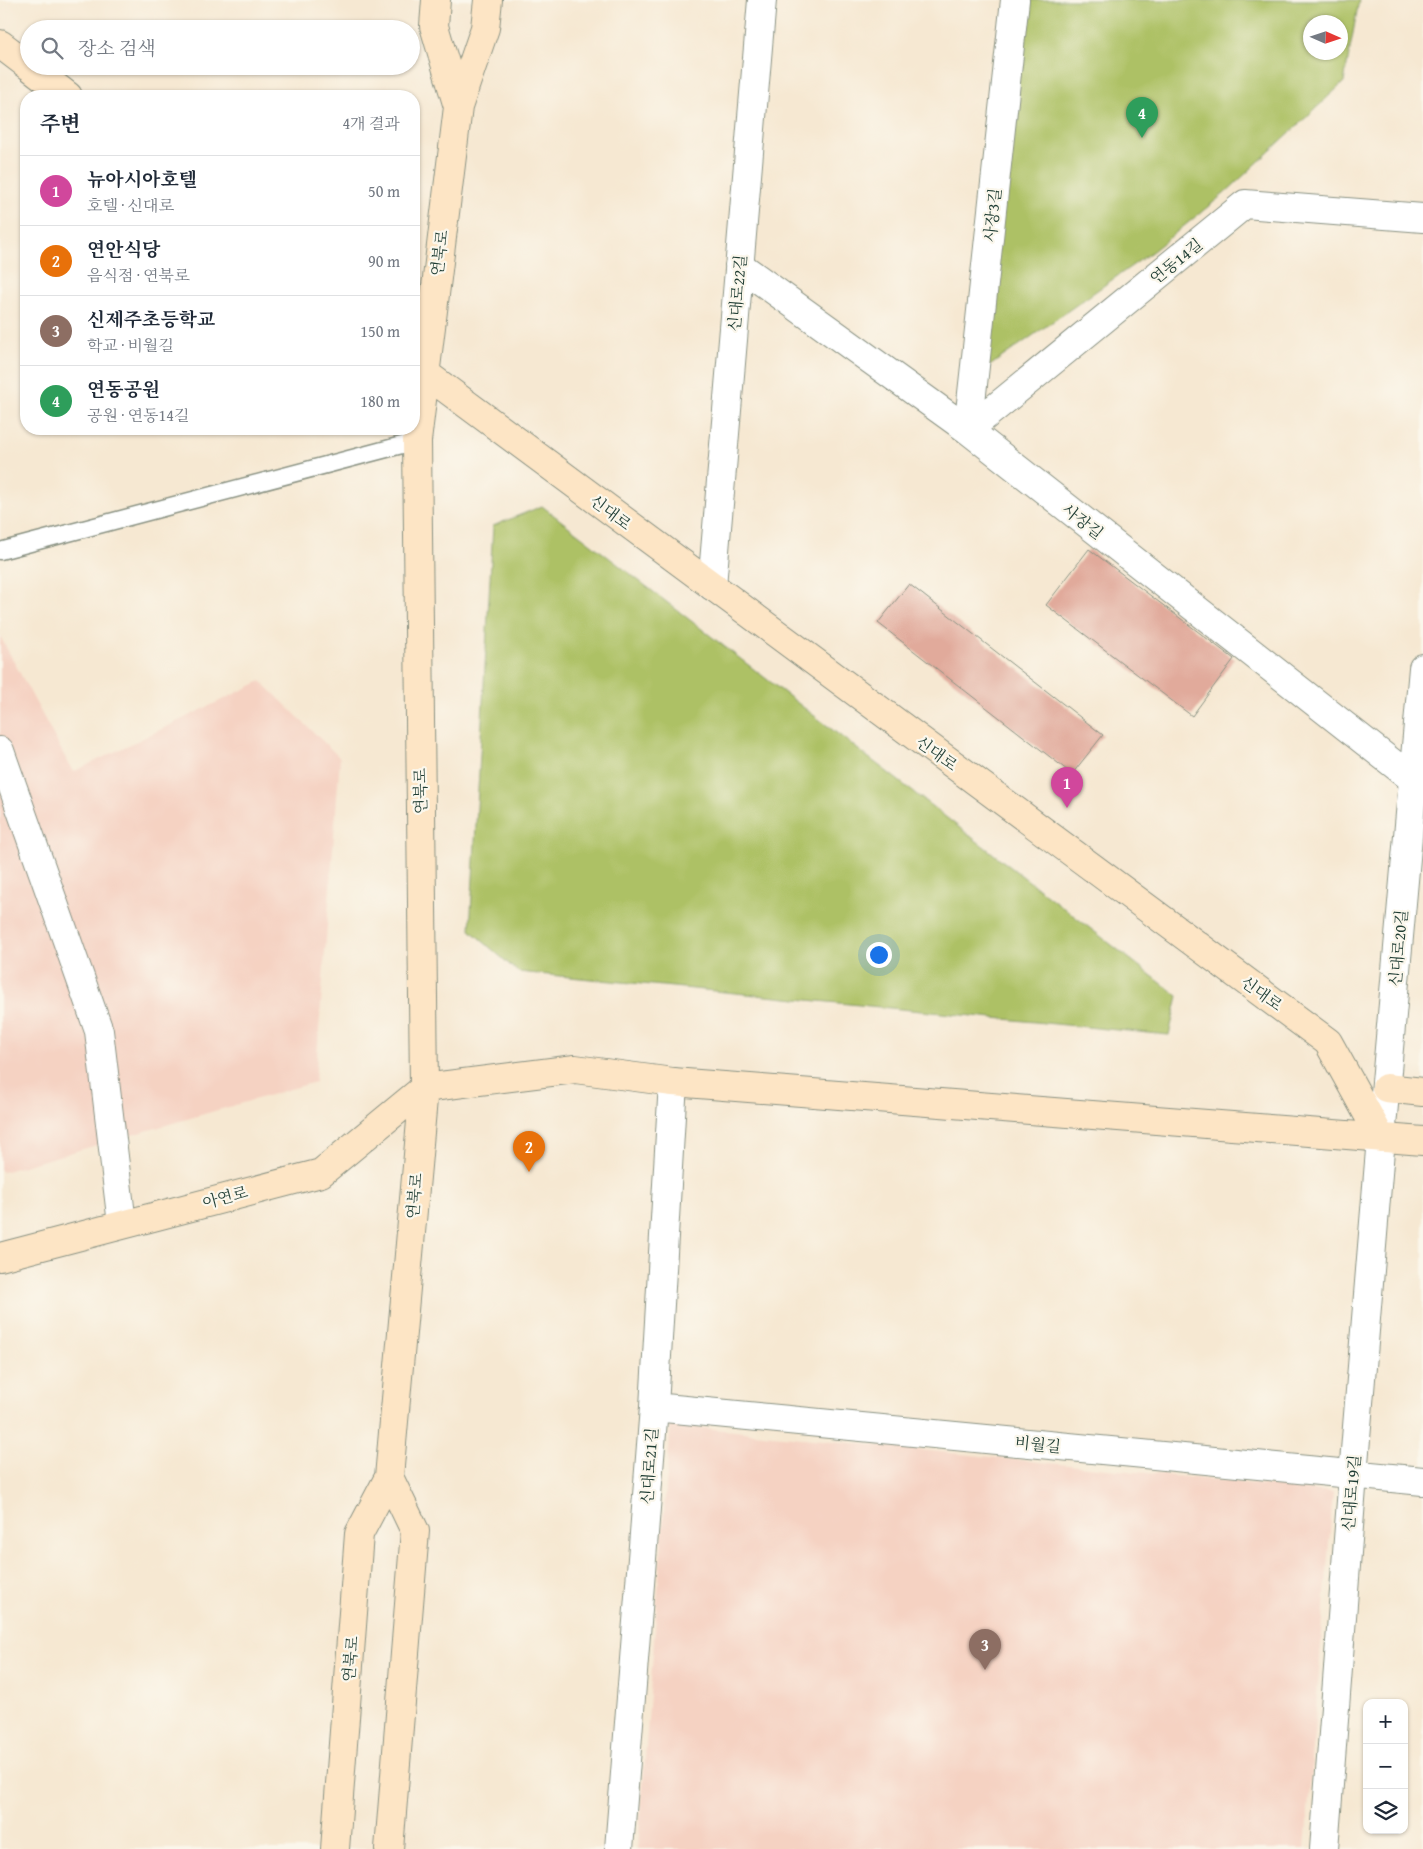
<!DOCTYPE html>
<html lang="ko">
<head>
<meta charset="utf-8">
<style>
	:root { --surface:#fff; --page:#f6f6f7; --text:#1f2937; --muted:#747a83; --line:#e0e1e3; --accent:#1f6fb2 }
	body { margin:0; font-family:"Gentium Book Plus","Noto Serif KR",serif; background:var(--page); color:var(--text) }
	.controls { position:absolute; right:15px; bottom:15px; display:grid; overflow:hidden; border-radius:10px; box-shadow:0 1px 4px #0004 }
	.controls button { width:45px; height:45px; display:grid; place-items:center; padding:0; border:0; border-bottom:1px solid var(--line); background:var(--surface); color:var(--text); font:25px sans-serif }
	.compass { position:absolute; left:1303px; top:15px; width:45px; height:45px; border-radius:50%; background:var(--surface); box-shadow:0 1px 4px #0004; rotate:93deg }
	.you { position:absolute; left:878px; top:954px; width:18px; height:18px; margin:-12px; border:4px solid #fff; border-radius:50%; background:#1a73e8; box-shadow:0 0 0 8px #1a73e833 }
	.badge { display:grid; place-items:center; width:32px; height:32px; border-radius:50%; background:var(--accent); color:#fff; font-size:16px; font-weight:700 }
	.pin { position:absolute; translate:-50% -41px; filter:drop-shadow(0 1px 2px #0008) }
	.pin::after { content:''; position:absolute; top:26px; width:18px; height:15px; background:inherit; clip-path:polygon(0 0,100% 0,50% 100%) }
	.list { margin:0; padding:0; list-style:none }
	h2 { display:flex; justify-content:space-between; align-items:center; height:65px; margin:0; padding:0 20px; font-size:21px }
	h2 small { font-size:16px; font-weight:400; color:var(--muted) }
	.list li { display:grid; grid-template-columns:32px 1fr auto; gap:15px; align-items:center; box-sizing:border-box; height:70px; padding:0 20px; border-top:1px solid var(--line) }
	.list b { display:block; font-size:19px; white-space:nowrap }
	.list p { margin:0; font-size:16px; white-space:nowrap; color:var(--muted) }
	.list em { font-size:16px; font-style:normal; color:var(--muted) }
	.icon { flex:none; width:28px; height:28px; fill:none; stroke:currentColor; stroke-width:2; stroke-linecap:round; stroke-linejoin:round }
	.map { position:relative; flex:none; width:1423px; height:1849px; overflow:hidden }
	.search { position:absolute; background:var(--surface); box-shadow:0 1px 4px #0004; left:20px; top:20px; width:400px; height:55px; display:flex; align-items:center; gap:12px; box-sizing:border-box; padding:0 18px; border-radius:28px; color:var(--muted); font-size:19px }
	.panel { position:absolute; background:var(--surface); box-shadow:0 1px 4px #0004; left:20px; top:90px; width:400px; height:345px; border-radius:20px }
	.map>svg:first-child { display:block }
	.built { fill:#f5d2c2 }
	.green { fill:#adc165; stroke:#667f4c; fill-rule:evenodd }
	.building { fill:#e1aa9b }
	.lines { fill:none; stroke-linecap:round; stroke-linejoin:round }
	.service-casing { stroke:#8a9283; stroke-width:19 }
	.minor-casing { stroke:#8a9283; stroke-width:30 }
	.tertiary-casing { stroke:#8a9283; stroke-width:30 }
	.secondary-casing { stroke:#8a9283; stroke-width:30 }
	.service { stroke:#fff; stroke-width:16 }
	.minor { stroke:#fff; stroke-width:28 }
	.tertiary { stroke:#fff; stroke-width:28 }
	.secondary { stroke:#fde5c5; stroke-width:28 }
	.labels { text-anchor:middle; dominant-baseline:central; stroke-width:4.5; stroke-linejoin:round; paint-order:stroke }
	.street-label { font-size:16px; fill:#1f3d34; stroke:#fbf7ec }
</style>
</head>
<body>
<div class="map">
<svg width="1423" height="1849" viewBox="0 0 1423 1849">
	<rect width="100%" height="100%" fill="#fbf7ec"/>
	<filter id="ink" filterUnits="userSpaceOnUse"><feTurbulence type="fractalNoise" baseFrequency=".02" numOctaves="2"/><feDisplacementMap in="SourceGraphic" scale="10" xChannelSelector="R" yChannelSelector="G"/><feConvolveMatrix kernelMatrix="1 2 1 2 8 2 1 2 1" color-interpolation-filters="sRGB"/></filter>
	<filter id="wash" filterUnits="userSpaceOnUse"><feTurbulence type="fractalNoise" baseFrequency=".0096" numOctaves="4" result="noise"/><feDisplacementMap in="SourceGraphic" scale="20" xChannelSelector="R" yChannelSelector="G"/><feGaussianBlur stdDeviation="1.12" result="paint"/><feColorMatrix in="noise" values="0 0 0 0 0 0 0 0 0 0 0 0 0 0 0 0 0 1.4 0 .05"/><feComposite in="paint" operator="in"/></filter>
	<g filter="url(#wash)">
		<rect width="100%" height="100%" fill="#f6e8d2"/>
		<path class="built" d="M0,636l73,136 188,-91 79,77 -25,324 -312,90 -3,-3z
			M672,1409l3,16 658,67 -28,357h-667z"/>
		<path class="green" d="M1015,0h344l-15,82 -119,111 -72,58 -179,126zM1310,22h30v30h-30z
			M542,506l636,490 -9,39 -651,-63 -48,-42 23,-404z"/>
		<g id="blocks">
			<path class="building" d="M1089,549l145,110 -42,57 -146,-111z
				M909,584l194,151 -31,39 -194,-151z"/>
		</g>
	</g>
	<g filter="url(#ink)">
		<use href="#blocks" fill-opacity="0" stroke="#8a9283" stroke-width="1"/>
		<g class="lines">
			<g class="service-casing">
				<path id="service" d="M0,551l417,-110"/>
			</g>
			<g class="minor-casing">
				<path id="minor" d="M739,265l229,165 446,350h9
					M968,430l277,-226 178,14
					M968,430l47,-430
					M712,586l50,-586
					M0,751l99,280 23,193
					M654,1407l769,74
					M619,1849l35,-442 19,-325
					M1324,1849l29,-374 28,-337"/>
			</g>
			<g class="tertiary-casing">
				<path id="tertiary" d="M1381,1138l42,-470"/>
			</g>
			<g class="secondary-casing">
				<path id="secondary" d="M436,0l-2,26 24,81
					M0,44l29,22
					M29,66l39,30
					M414,365l914,677 53,96
					M424,1088l151,-19 98,13 750,59
					M1386,1088l37,4
					M0,1257l321,-84 103,-85
					M335,1849l24,-315 30,-57 35,-389 -7,-647 41,-334 27,-79 3,-28
					M389,1849l26,-318 -26,-54"/>
			</g>
			<use href="#service" class="service"/>
			<use href="#minor" class="minor"/>
			<use href="#tertiary" class="tertiary"/>
			<use href="#secondary" class="secondary"/>
		</g>
	</g>
	<g class="labels">
		<g class="street-label">
			<text transform="translate(992 215) rotate(-84)">사장3길</text>
			<text transform="translate(439 253) rotate(-83)">연북로</text>
			<text transform="translate(1176 261) rotate(-39)">연동14길</text>
			<text transform="translate(737 293) rotate(-85)">신대로22길</text>
			<text transform="translate(611 512) rotate(37)">신대로</text>
			<text transform="translate(1083 521) rotate(38)">사장길</text>
			<text transform="translate(937 753) rotate(36)">신대로</text>
			<text transform="translate(420 791) rotate(-91)">연북로</text>
			<text transform="translate(1398 948) rotate(-85)">신대로20길</text>
			<text transform="translate(1262 993) rotate(36)">신대로</text>
			<text transform="translate(414 1196) rotate(-85)">연북로</text>
			<text transform="translate(225 1197) rotate(-15)">아연로</text>
			<text transform="translate(1038 1444) rotate(6)">비월길</text>
			<text transform="translate(649 1466) rotate(-86)">신대로21길</text>
			<text transform="translate(1351 1493) rotate(-85)">신대로19길</text>
			<text transform="translate(350 1659) rotate(-85)">연북로</text>
		</g>
	</g>
</svg>
<div class="controls">
<button>+</button>
<button>−</button>
<button><svg class="icon" aria-label="layers" viewBox="0 0 24 24"><path d="M12 4l9 5-9 5-9-5zM3 14l9 5 9-5"/></svg></button>
</div>
<svg class="compass" viewBox="-18 -18 36 36"><path d="M0-13l5 13h-10z" fill="#e53935"/><path d="M0 13l5-13h-10z" fill="#747a83"/></svg>
<div class="you"></div>
<div class="pin badge" style="left:1067px;top:808px;background:#d1479c">1</div>
<div class="pin badge" style="left:529px;top:1172px;background:#e8710a">2</div>
<div class="pin badge" style="left:985px;top:1670px;background:#8d6e63">3</div>
<div class="pin badge" style="left:1142px;top:138px;background:#2e9e5b">4</div>
<div class="search"><svg class="icon" aria-label="search" viewBox="0 0 24 24"><circle cx="10" cy="10" r="6"/><path d="M15 15l6 6"/></svg>장소 검색</div>
<section class="panel">
<h2>주변<small>4개 결과</small></h2>
<ul class="list">
<li><span class="badge" style="background:#d1479c">1</span><div><b>뉴아시아호텔</b><p>호텔 · 신대로</p></div><em>50 m</em></li>
<li><span class="badge" style="background:#e8710a">2</span><div><b>연안식당</b><p>음식점 · 연북로</p></div><em>90 m</em></li>
<li><span class="badge" style="background:#8d6e63">3</span><div><b>신제주초등학교</b><p>학교 · 비월길</p></div><em>150 m</em></li>
<li><span class="badge" style="background:#2e9e5b">4</span><div><b>연동공원</b><p>공원 · 연동14길</p></div><em>180 m</em></li>
</ul>
</section>
</div>
</body>
</html>
